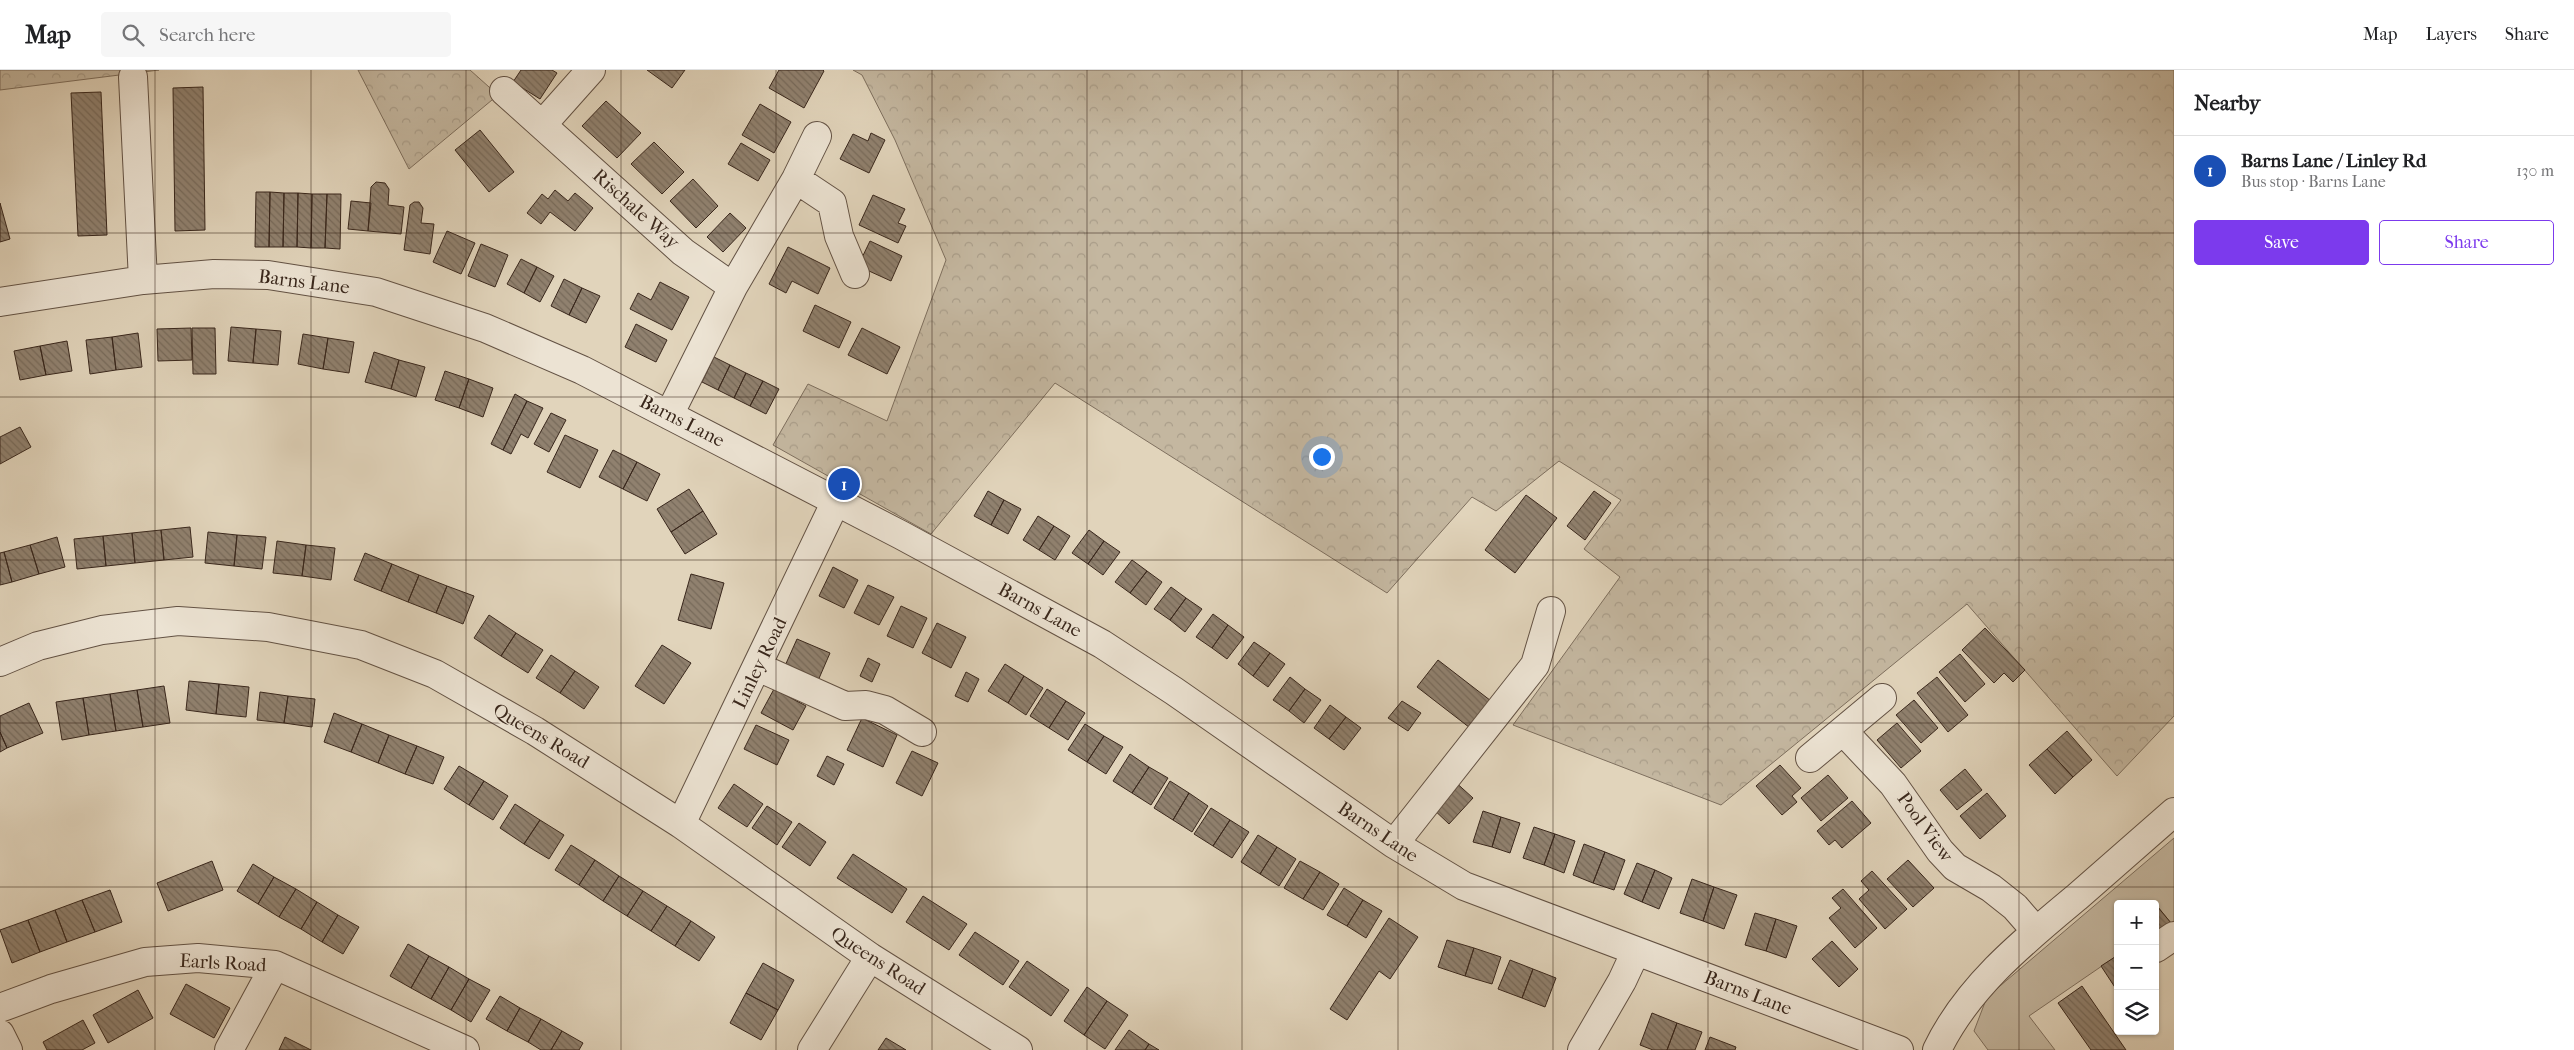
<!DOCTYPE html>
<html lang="en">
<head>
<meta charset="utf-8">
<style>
	:root { --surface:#fff; --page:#f6f6f6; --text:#202124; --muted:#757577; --line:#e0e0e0; --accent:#7c3aed }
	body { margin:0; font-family:"IM FELL French Canon",serif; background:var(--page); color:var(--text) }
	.controls { position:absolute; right:15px; bottom:15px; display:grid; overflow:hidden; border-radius:5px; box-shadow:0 1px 4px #0004 }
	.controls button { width:45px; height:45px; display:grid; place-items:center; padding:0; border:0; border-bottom:1px solid var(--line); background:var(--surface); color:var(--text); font:25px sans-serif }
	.you { position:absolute; left:1321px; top:386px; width:18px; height:18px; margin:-12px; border:4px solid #fff; border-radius:50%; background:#1a73e8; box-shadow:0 0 0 8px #1a73e833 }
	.badge { display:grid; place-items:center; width:32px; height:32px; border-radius:50%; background:var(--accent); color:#fff; font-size:16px; font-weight:700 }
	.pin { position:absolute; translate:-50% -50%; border:2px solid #fff; box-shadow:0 1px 5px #0006 }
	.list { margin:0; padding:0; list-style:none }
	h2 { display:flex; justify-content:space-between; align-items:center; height:65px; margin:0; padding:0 20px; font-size:21px }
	h2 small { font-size:16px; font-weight:400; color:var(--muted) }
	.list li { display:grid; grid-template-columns:32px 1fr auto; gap:15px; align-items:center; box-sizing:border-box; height:70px; padding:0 20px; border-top:1px solid var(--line) }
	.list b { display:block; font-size:19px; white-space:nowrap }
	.list p { margin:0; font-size:16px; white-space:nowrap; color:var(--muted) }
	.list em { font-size:16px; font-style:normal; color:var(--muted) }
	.actions { display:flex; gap:10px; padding:15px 20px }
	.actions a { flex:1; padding:11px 0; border:1px solid var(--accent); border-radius:5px; text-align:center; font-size:18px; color:var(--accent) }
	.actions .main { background:var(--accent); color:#fff }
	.icon { flex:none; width:28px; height:28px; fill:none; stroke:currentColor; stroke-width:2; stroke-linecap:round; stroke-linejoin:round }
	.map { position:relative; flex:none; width:2174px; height:980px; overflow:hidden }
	header { display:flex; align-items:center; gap:30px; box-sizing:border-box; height:70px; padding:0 25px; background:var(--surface); border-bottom:1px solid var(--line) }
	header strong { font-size:24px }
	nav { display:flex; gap:28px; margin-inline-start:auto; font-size:18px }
	.search { width:350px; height:45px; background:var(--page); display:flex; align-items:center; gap:12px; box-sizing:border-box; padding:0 18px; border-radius:5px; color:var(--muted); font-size:19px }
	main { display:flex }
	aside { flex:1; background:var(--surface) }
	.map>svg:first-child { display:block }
	.grass { fill:#c4b7a0; stroke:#7e6f5e }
	.park { fill:url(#park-crowns); stroke:#7e6f5e }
	.building { fill:url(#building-back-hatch); stroke:#39271c }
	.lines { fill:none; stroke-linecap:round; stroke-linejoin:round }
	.minor-casing { stroke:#635244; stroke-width:30 }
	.minor { stroke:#ece3d3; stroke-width:28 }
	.grid { fill:none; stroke:#39271c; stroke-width:1; stroke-opacity:0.55 }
	.labels { text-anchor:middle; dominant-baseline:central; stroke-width:4.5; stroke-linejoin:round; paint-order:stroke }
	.street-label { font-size:19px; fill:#39271c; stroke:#ece3d3 }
</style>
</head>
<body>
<header>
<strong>Map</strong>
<div class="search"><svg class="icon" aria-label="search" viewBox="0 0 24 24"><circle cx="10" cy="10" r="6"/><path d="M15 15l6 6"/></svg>Search here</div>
<nav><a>Map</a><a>Layers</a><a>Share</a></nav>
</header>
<main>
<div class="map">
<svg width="2174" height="980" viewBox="0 0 2174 980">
	<defs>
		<pattern id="park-crowns" width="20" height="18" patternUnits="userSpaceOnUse" patternTransform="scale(1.25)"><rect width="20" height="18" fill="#c4b7a0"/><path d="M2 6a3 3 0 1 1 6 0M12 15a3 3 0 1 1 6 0" fill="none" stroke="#a99d89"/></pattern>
		<pattern id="building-back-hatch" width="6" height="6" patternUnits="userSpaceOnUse" patternTransform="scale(1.25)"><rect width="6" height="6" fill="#90816f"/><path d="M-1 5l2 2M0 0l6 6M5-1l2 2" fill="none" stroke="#776a5a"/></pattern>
	</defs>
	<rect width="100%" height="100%" fill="#e1d4bb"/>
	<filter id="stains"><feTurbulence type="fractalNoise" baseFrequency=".004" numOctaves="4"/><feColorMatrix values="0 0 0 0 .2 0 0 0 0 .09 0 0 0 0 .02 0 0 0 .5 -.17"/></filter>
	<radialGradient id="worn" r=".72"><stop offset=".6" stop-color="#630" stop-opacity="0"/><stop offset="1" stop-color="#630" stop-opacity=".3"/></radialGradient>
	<path class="grass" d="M2174,768v83l-3,2 -13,-16 -3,1v-4h-37v51l-89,61 26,34h-67l-14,-19 13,-34z"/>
	<path class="park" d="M0,0h159l-159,20z
		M358,0h112l28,25 -89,74z
		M853,0h1321v646l-57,60 -150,-172 -246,201 -208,-80 107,-148 -36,-28 37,-49 -62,-39 -63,50 -24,-14 -85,96 -332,-210 -124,151 -158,-89 35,-61 79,37 59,-161 -51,-120 -33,-65z"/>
	<path class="building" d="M521,0h31l5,3 -17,26 -27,-17z
		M647,0h38l-13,18z
		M779,0h44l1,1 -20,37 -35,-20z
		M203,17l2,143 -30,1 -2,-143z
		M101,22l6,143 -29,1 -7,-143z
		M606,31l35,32 -24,25 -35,-32z
		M760,34l31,18 -17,31 -32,-18z
		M480,60l34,42 -25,20 -34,-42z
		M871,63l14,7 -16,33 -29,-14 13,-25 15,7z
		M654,72l30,30 -22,22 -31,-30z
		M741,73l29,17 -12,21 -30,-17z
		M693,109l25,27 -22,22 -26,-27z
		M376,112l9,1 4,6 -1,16 16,2 -3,27 -33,-3 3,-44z
		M555,120l13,11 7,-8 18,15 -18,23 -25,-19 -9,12 -14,-11 15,-19 6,5z
		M256,122h14l-1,55h-14z
		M270,122l14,1 -1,54h-14z
		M284,123h14l-1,54h-14z
		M298,123l14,1 -1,54 -14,-1z
		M312,124h15l-2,54h-14z
		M327,124h14l-1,55 -15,-1z
		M873,125l32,14 -7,14 8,3 -8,17 -39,-18z
		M351,131l20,2 -3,28 -20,-2z
		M414,132h5l4,6 -2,15 13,1 -4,30 -26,-4 6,-45z
		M0,133l10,36 -10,3z
		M730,143l16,15 -23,24 -16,-15z
		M447,161l28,12 -14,31 -28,-12z
		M870,171l32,15 -11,25 -33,-15z
		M481,174l27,11 -13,32 -27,-11z
		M788,177l42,21 -12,26 -26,-13 -6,12 -17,-9z
		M521,189l16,8 -13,26 -17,-9z
		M537,197l17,9 -14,26 -16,-9z
		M564,209l18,9 -13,27 -18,-9z
		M660,212l29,15 -17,33 -42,-21 8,-16 13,7z
		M582,218l18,8 -14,27 -17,-8z
		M815,235l36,17 -12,26 -36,-17z
		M636,254l31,16 -11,22 -31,-15z
		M231,257l25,2 -3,34 -25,-2z
		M191,258l1,32 -34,1 -1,-32z
		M192,258h23l1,46h-23z
		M862,258l38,19 -13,27 -39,-19z
		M256,259l25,2 -3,34 -25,-2z
		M138,263l4,34 -26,3 -4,-33z
		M303,264l25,4 -5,31 -25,-5z
		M112,267l4,33 -26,4 -4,-34z
		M328,268l26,4 -5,31 -26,-4z
		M67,271l5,30 -26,4 -6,-29z
		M40,276l6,29 -26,5 -6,-29z
		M374,282l25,8 -8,29 -26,-7z
		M714,287l16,8 -12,25 -16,-8z
		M399,290l26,7 -9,30 -25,-8z
		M730,295l16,8 -12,25 -16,-8z
		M445,301l24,8 -10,29 -24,-8z
		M746,303l17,8 -13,25 -16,-8z
		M469,309l24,9 -10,29 -24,-9z
		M763,311l16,8 -13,25 -16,-8z
		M515,324l12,7 -24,49 -12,-6z
		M527,331l16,7 -15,30 -7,-4 -10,20 -8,-4z
		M551,343l15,7 -17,32 -15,-8z
		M20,357l11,20 -31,17v-27z
		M565,365l33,15 -18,38 -33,-16z
		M613,380l24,12 -14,27 -24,-12z
		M637,392l23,12 -13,27 -24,-12z
		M689,419l14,22 -32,21 -14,-23z
		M988,421l16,9 -13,25 -17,-9z
		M1594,421l17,12 -26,37 -18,-14z
		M1526,425l31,23 -42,55 -30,-23z
		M1004,430l17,9 -13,25 -17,-9z
		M703,441l14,23 -32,20 -14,-22z
		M1038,446l16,10 -15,24 -16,-10z
		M1054,456l16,10 -15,24 -16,-10z
		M190,457l3,30 -29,3 -3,-30z
		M161,460l3,30 -29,3 -3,-30z
		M1089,460l15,11 -16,23 -16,-11z
		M208,462l29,3 -3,31 -29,-3z
		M132,463l3,30 -29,3 -3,-30z
		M237,465l29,2 -4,32 -28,-3z
		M103,466l3,30 -29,3 -3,-30z
		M57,467l8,30 -26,7 -9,-29z
		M277,471l29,4 -4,31 -29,-3z
		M1104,471l16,11 -17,23 -15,-11z
		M30,475l9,29 -27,8 -8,-30z
		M306,475l29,3 -4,32 -29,-4z
		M4,482l8,30 -12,3v-32z
		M365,483l27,11 -11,27 -27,-11z
		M1132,490l15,11 -17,22 -15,-11z
		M392,494l27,11 -11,27 -27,-11z
		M833,497l25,13 -14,28 -25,-12z
		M1147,501l15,11 -16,23 -16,-12z
		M691,504l33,9 -13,46 -33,-9z
		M419,505l28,11 -11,27 -28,-11z
		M868,515l26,12 -15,28 -25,-12z
		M447,516l27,10 -11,28 -27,-11z
		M1171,517l15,11 -16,22 -16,-11z
		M1186,528l16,11 -17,23 -15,-12z
		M901,536l26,12 -14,30 -26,-12z
		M1213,544l15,11 -16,23 -16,-11z
		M489,545l27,18 -15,23 -27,-18z
		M937,553l29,14 -15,31 -29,-15z
		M1228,555l16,12 -17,22 -15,-11z
		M1985,558l40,42 -12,12 -9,-9 -10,10 -32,-33z
		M516,563l27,17 -15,23 -27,-17z
		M797,569l33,14 -13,30 -33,-15z
		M1254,572l16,11 -17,23 -15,-12z
		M662,575l29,18 -27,41 -29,-18z
		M1270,583l15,11 -17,23 -15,-11z
		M1960,584l25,30 -20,18 -26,-30z
		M551,585l24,16 -15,22 -24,-15z
		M868,588l12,6 -8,18 -12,-6z
		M1438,590l57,44 -21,27 -57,-44z
		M1005,594l19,12 -16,27 -20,-12z
		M575,601l24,16 -15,22 -24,-16z
		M966,602l13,7 -11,23 -13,-6z
		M1024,606l19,12 -17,27 -18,-12z
		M1290,607l15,12 -16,22 -16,-11z
		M1937,607l31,38 -20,17 -31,-39z
		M189,611l30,3 -3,30 -30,-4z
		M219,614l30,3 -3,30 -30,-3z
		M164,616l6,37 -27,4 -6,-37z
		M774,619l32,17 -13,24 -32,-17z
		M1047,619l19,12 -17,27 -19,-12z
		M1305,619l16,11 -17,23 -15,-12z
		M137,620l6,37 -27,4 -6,-37z
		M260,622l28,4 -4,27 -27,-3z
		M110,624l6,37 -27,4 -6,-37z
		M288,626l27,3 -3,28 -28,-4z
		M83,628l6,37 -27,5 -6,-38z
		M1914,630l24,28 -17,15 -25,-28z
		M1066,631l19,12 -17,27 -19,-12z
		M1402,631l19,12 -13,18 -20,-13z
		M29,633l14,30 -36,15 -7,-16v-16z
		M1330,635l16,12 -17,22 -15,-11z
		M334,643l28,11 -11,28 -27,-10z
		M1346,647l15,11 -17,22 -15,-11z
		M862,648l35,17 -14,32 -36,-17z
		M1897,653l24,28 -20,17 -24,-28z
		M362,654l27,11 -11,28 -27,-11z
		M1085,654l19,12 -17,26 -19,-12z
		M756,655l33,15 -12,25 -33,-16z
		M2067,661l25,29 -19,17 -26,-28z
		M0,662l7,16 -7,4z
		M389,665l28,11 -12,28 -27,-11z
		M1104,666l19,11 -17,27 -19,-12z
		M417,676l27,11 -11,27 -28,-10z
		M2047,679l26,28 -18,17 -26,-29z
		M912,681l26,12 -16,33 -26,-13z
		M1130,684l19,13 -17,26 -19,-12z
		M827,686l17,8 -10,21 -17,-9z
		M1780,695l21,23 -9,8 5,6 -15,13 -26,-29z
		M459,696l25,15 -15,24 -25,-16z
		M1149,697l19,11 -17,27 -19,-12z
		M1965,699l17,21 -25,20 -17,-20z
		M1828,705l20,23 -27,23 -20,-23z
		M1452,709l21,19 -24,26 -20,-19z
		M484,711l24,15 -15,24 -24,-15z
		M1170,711l19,12 -16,27 -19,-12z
		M734,714l29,20 -16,23 -29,-19z
		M1189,723l19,13 -16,26 -19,-12z
		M1987,723l19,23 -26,23 -20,-23z
		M1852,731l19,22 -29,25 -7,-8 -6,5 -12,-14z
		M515,734l25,16 -16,24 -24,-16z
		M767,736l25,16 -15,23 -25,-17z
		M1211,738l19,12 -17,26 -19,-12z
		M1483,741l18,6 -9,30 -19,-5z
		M1501,747l19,6 -10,30 -18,-6z
		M540,750l24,15 -15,24 -25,-15z
		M1230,750l19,12 -17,26 -19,-12z
		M799,753l27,19 -16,24 -28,-19z
		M1534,757l21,7 -11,31 -21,-7z
		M1555,764l20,7 -11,32 -20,-8z
		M1258,765l19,12 -17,27 -19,-12z
		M1584,774l21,8 -12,31 -20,-8z
		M571,775l24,15 -16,25 -24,-15z
		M1277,777l19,12 -17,27 -19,-12z
		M1605,782l20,8 -11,30 -21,-7z
		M853,784l54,35 -15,24 -55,-35z
		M595,790l24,16 -16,25 -24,-16z
		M1908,790l26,28 -21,19 -26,-28z
		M212,791l11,29 -55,21 -11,-28z
		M1300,791l20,11 -17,27 -19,-11z
		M1637,793l18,7 -13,32 -18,-8z
		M253,794l21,13 -16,27 -21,-13z
		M1655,800l17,8 -13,31 -17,-7z
		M1872,801l35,38 -22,20 -26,-30 10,-9 -8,-9z
		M1320,802l19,12 -16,26 -20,-11z
		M619,806l24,15 -16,25 -24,-15z
		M274,807l22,12 -17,28 -21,-13z
		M1692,809l22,8 -11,34 -23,-8z
		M1714,817l23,8 -13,34 -21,-8z
		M1344,818l19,12 -16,26 -20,-11z
		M296,819l21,13 -16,27 -22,-12z
		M1843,819l34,39 -22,20 -26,-30 12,-10 -9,-10z
		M110,820l12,32 -27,10 -13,-32z
		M643,821l24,15 -16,25 -24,-15z
		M923,826l44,28 -18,26 -43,-28z
		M82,830l13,32 -28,10 -12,-32z
		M1363,830l19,11 -16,27 -19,-12z
		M317,832l21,13 -16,27 -21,-13z
		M667,836l24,15 -16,25 -24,-15z
		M2157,836l14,17 -16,12v-27z
		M55,840l12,32 -27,10 -12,-32z
		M1755,843l21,6 -10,32 -21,-6z
		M338,845l21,12 -16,27 -21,-12z
		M1389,848l29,19 -28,42 -11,-8 -32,49 -17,-11z
		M1776,849l21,7 -11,32 -20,-7z
		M28,850l12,32 -28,11 -12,-33z
		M691,851l24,16 -16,24 -24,-15z
		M975,862l44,29 -16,24 -44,-30z
		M1447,870l27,8 -9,28 -27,-9z
		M1832,871l26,28 -19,18 -27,-28z
		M408,874l21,12 -18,32 -21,-12z
		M1474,878l27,9 -9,27 -27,-8z
		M2118,885v37l-17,-26z
		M429,886l20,11 -18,32 -20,-11z
		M1510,890l23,9 -11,29 -24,-9z
		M1027,891l42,29 -18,26 -42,-29z
		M763,893l31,17 -16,30 -32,-17z
		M449,897l20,12 -18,31 -20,-11z
		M1533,899l23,9 -11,29 -23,-9z
		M469,909l21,11 -19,32 -20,-12z
		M186,914l44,24 -16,30 -44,-24z
		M2082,916l44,64h-35l-33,-47z
		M1087,917l20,14 -23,34 -20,-14z
		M138,920l15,28 -45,25 -15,-28z
		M746,923l32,17 -17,30 -31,-17z
		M500,926l20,12 -13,23 -21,-12z
		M1107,931l21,14 -23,34 -21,-14z
		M520,938l21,11 -13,23 -21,-11z
		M1652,943l25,10 -10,27h-14l-13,-5z
		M541,949l21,12 -11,19h-10l-13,-8z
		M83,950l12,23 -13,7h-35l-4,-8z
		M1677,953l25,9 -7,18h-28z
		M1129,960l20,14 -4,6h-30z
		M562,961l21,12 -4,7h-28z
		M285,967l26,13h-32z
		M1710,967l26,10 -1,3h-30z
		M886,968l20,12h-28z
		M1149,974l10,6h-14z"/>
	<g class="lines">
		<g class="minor-casing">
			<path id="minor" d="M133,7l10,203
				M504,21l179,161 50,35
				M542,55l49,-55
				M796,109l36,24 7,33 16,38
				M0,232l143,-22 71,-6 54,1 108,17 109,36 97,42 319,165 201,109 72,47 220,153 70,42 435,164
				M669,345l64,-128 63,-108 21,-43
				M0,592l38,-16 64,-16 76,-9 90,6 93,18 74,29 100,57 146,93 189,133 148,93
				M758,597l87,39 21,-1 19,5 37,22
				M1844,662l49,52 47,67 15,16 36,21 24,19 21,24
				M1810,688l72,-60
				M681,754l155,-323
				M1394,774l141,-179 16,-54
				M2156,878l18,-12
				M0,938l51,-19 94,-27 53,-4 77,7 190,85
				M0,964l8,16
				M229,980l46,-85
				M812,980l58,-93
				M1582,980l40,-69 14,-30
				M1937,980c30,-63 87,-109 140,-153 32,-28 65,-57 97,-85"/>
		</g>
		<use href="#minor" class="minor"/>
	</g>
	<path class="grid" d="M155,0v980M311,0v980M466,0v980M621,0v980M776,0v980M932,0v980M1087,0v980M1242,0v980M1398,0v980M1553,0v980M1708,0v980M1863,0v980M2019,0v980M0,163h2174M0,327h2174M0,490h2174M0,653h2174M0,817h2174"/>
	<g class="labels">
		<g class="street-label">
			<text transform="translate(636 139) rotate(42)">Rischale Way</text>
			<text transform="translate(304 212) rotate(7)">Barns Lane</text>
			<text transform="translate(682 351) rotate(27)">Barns Lane</text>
			<text transform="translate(1040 540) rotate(29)">Barns Lane</text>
			<text transform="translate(760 593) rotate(-64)">Linley Road</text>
			<text transform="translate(541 666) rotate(31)">Queens Road</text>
			<text transform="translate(1925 757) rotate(54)">Pool View</text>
			<text transform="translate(1378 762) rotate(34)">Barns Lane</text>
			<text transform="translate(878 891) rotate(33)">Queens Road</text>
			<text transform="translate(223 893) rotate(3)">Earls Road</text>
			<text transform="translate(1748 923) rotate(21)">Barns Lane</text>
		</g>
	</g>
	<rect width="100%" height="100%" filter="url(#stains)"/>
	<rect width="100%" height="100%" fill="url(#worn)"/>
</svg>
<div class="controls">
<button>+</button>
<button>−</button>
<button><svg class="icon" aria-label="layers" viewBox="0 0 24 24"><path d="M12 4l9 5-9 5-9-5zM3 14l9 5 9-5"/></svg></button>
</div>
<div class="you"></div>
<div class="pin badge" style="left:844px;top:414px;background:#1a4fb4">1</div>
</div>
<aside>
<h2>Nearby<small></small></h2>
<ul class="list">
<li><span class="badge" style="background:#1a4fb4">1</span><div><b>Barns Lane / Linley Rd</b><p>Bus stop · Barns Lane</p></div><em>130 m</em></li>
</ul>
<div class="actions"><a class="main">Save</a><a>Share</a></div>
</aside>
</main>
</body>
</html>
